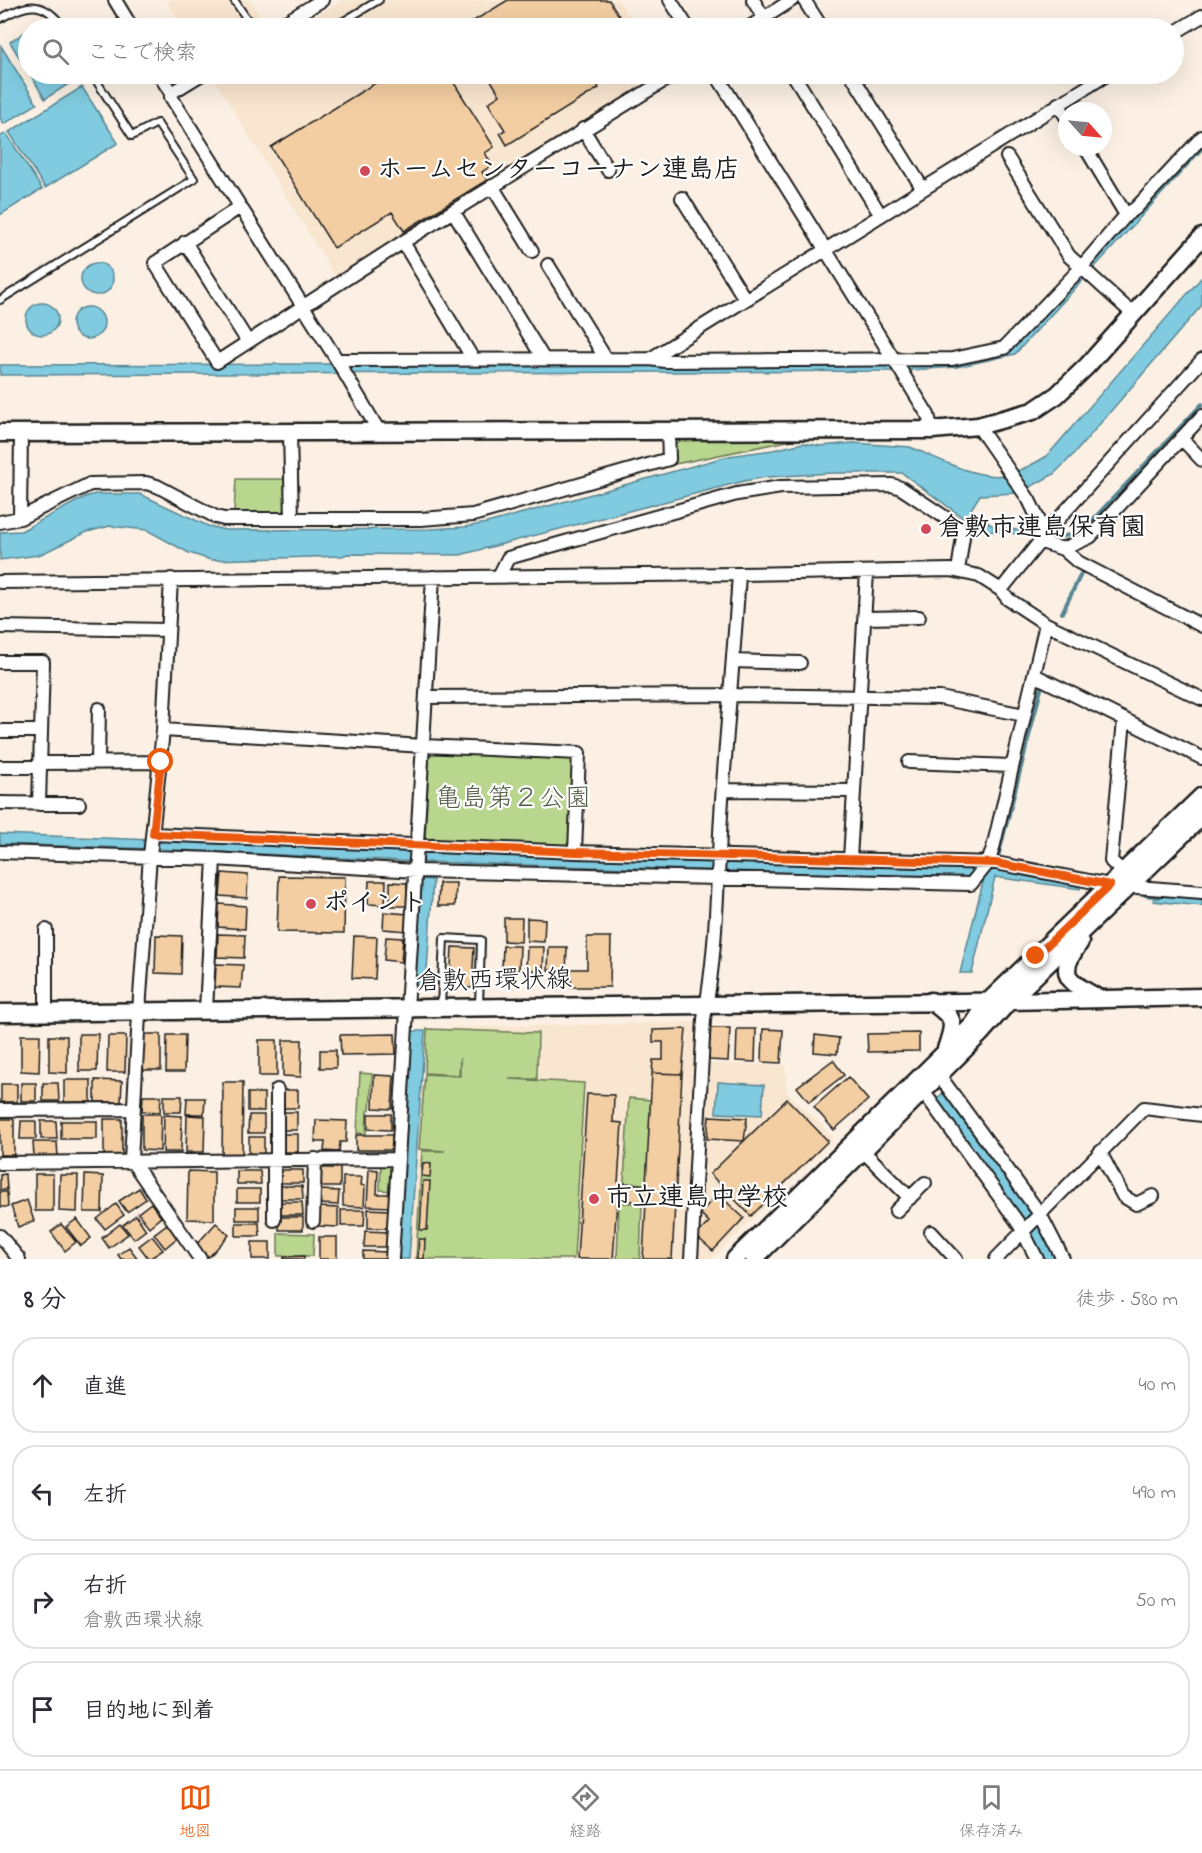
<!DOCTYPE html>
<html lang="ja">
<head>
<meta charset="utf-8">
<style>
	:root { --surface:#fff; --page:#f2f2f3; --text:#2b2b33; --muted:#7c7c81; --line:#e1e1e2; --accent:#ea580c }
	body { margin:0; font-family:"Indie Flower","Klee One",sans-serif; background:var(--page); color:var(--text) }
	.compass { position:absolute; left:1058px; top:102px; width:54px; height:54px; border-radius:50%; background:var(--surface); box-shadow:0 6px 24px #0002; rotate:117deg }
	.stop { position:absolute; width:18px; height:18px; margin:-14px; border:4px solid #ea580c; border-radius:50%; background:#fff }
	.stop.end { background:#ea580c; border-color:#fff; box-shadow:0 2px 6px #0008 }
	.list { margin:0; padding:0; list-style:none }
	h2 { display:flex; justify-content:space-between; align-items:center; height:78px; margin:0; padding:0 24px; font-size:26px }
	h2 small { font-size:20px; font-weight:400; color:var(--muted) }
	.list li { display:grid; grid-template-columns:39px 1fr auto; gap:18px; align-items:center; box-sizing:border-box; height:96px; margin:0 12px 12px; padding:0 12px; border:2px solid var(--line); border-radius:24px }
	.list b { display:block; font-size:22px; white-space:nowrap }
	.list p { margin:0; font-size:20px; white-space:nowrap; color:var(--muted) }
	.list em { font-size:20px; font-style:normal; color:var(--muted) }
	.icon { flex:none; width:33px; height:33px; fill:none; stroke:currentColor; stroke-width:2; stroke-linecap:round; stroke-linejoin:round }
	.map { position:relative; flex:none; width:1202px; height:1259px; overflow:hidden }
	.search { position:absolute; background:var(--surface); box-shadow:0 6px 24px #0002; left:18px; right:18px; top:18px; height:66px; display:flex; align-items:center; gap:15px; box-sizing:border-box; padding:0 21px; border-radius:33px; color:var(--muted); font-size:22px }
	.sheet { height:510px; background:var(--surface) }
	nav { display:flex; justify-content:space-around; align-items:center; box-sizing:border-box; height:84px; border-top:2px solid var(--line); background:var(--surface); font-size:16px; color:var(--muted) }
	nav a { display:grid; justify-items:center; gap:3px }
	nav .on { color:var(--accent) }
	.map>svg:first-child { display:block }
	.built { fill:#f9e6d0 }
	.green { fill:#b9d68f; stroke:#6a7956; stroke-width:1.5 }
	.water { fill:#80cbe0; stroke:#588592; stroke-width:1.5 }
	.lines { fill:none; stroke-linecap:round; stroke-linejoin:round }
	.stream { stroke:#588592; stroke-width:4 }
	.building { fill:#f3cea3; stroke:#1c1c1c; stroke-width:1.5 }
	.lane-casing { stroke:#1c1c1c; stroke-width:10 }
	.street-casing { stroke:#1c1c1c; stroke-width:16 }
	.secondary-casing { stroke:#1c1c1c; stroke-width:21 }
	.lane { stroke:#fff; stroke-width:6 }
	.street { stroke:#fff; stroke-width:12 }
	.secondary { stroke:#fff; stroke-width:16 }
	.route { stroke:#ea580c; stroke-width:8 }
	.poi-dot { fill:#d1495b; stroke:#fff; stroke-width:2 }
	.labels { text-anchor:middle; dominant-baseline:central; stroke-width:4.5; stroke-linejoin:round; paint-order:stroke }
	.poi-label { font-size:26px; font-weight:bold; fill:#1c1c1c; stroke:#fff; text-anchor:start }
	.park-label { font-size:26px; fill:#535d44; stroke:#fff }
	.street-label { font-size:26px; fill:#1c1c1c; stroke:#fff }
</style>
</head>
<body>
<div class="map">
<svg width="1202" height="1259" viewBox="0 0 1202 1259">
	<rect width="100%" height="100%" fill="#fbf0e3"/>
	<filter id="ink" filterUnits="userSpaceOnUse"><feTurbulence type="fractalNoise" baseFrequency=".0167" numOctaves="2"/><feDisplacementMap in="SourceGraphic" scale="12" xChannelSelector="R" yChannelSelector="G"/><feConvolveMatrix kernelMatrix="1 2 1 2 8 2 1 2 1" color-interpolation-filters="sRGB"/></filter>
	<g filter="url(#ink)">
		<path class="built" d="M166,0h84l18,28h-85z
			M342,0h276l18,28h-340z
			M211,74h451l-327,202z
			M699,1022l-2,41 89,2v26l48,47 -122,121h-302l17,-231z"/>
		<path class="green" d="M807,437l-132,27v-20l6,-6z
			M236,479h51v27l-5,7 -48,-1z
			M433,752l139,4 4,3 -6,84 -4,4 -134,-6 -7,-3 4,-80z
			M427,1029l111,4 -1,46h-28l75,4 -10,176h-158l6,-108h23l-26,-2 6,-75 35,2v-18l-1,17 -34,-2z
			M360,1073l12,1 -2,36 -3,1 -1,23 -9,-1z
			M629,1098l22,2 -4,84 -22,-1 -1,-3z
			M381,1164h13l-1,27 -13,-1z
			M619,1203h23l-2,56h-23z
			M278,1233l36,1 -1,22h-35z"/>
		<path class="water" d="M28,30v42l-18,-30z
			M1,46l36,58 -33,20 -4,-6z
			M30,74h45l3,4 -33,21z
			M82,87l36,56 -73,45 -36,-56z
			M6,133l36,56 -42,26v-78z
			M1202,140v10l-187,204 -58,13 -61,4 -896,4v-10l334,-1 666,-11z
			M81 279a16 16 0 1 1 32 0a16 16 0 1 1-32 0Z
			M1202,277v28l-128,149 -20,20 -24,13 -14,6 -36,2 -9,14 2,4 20,13 35,6 -1,3 -47,-5 -78,-57h-70l-65,4 -23,4 -284,74 -113,-1 -5,2 -131,4 -22,-7 -42,-23 -37,-4 -23,6 -48,23 -39,5v-28l21,-1 64,-34 10,-3h45l68,32 17,4 205,-1 35,-2 22,-4 242,-67 44,-6 30,-7 18,3 32,-3 57,4c25,10 67,33 94,28 16,-3 30,-11 43,-19z
			M26 319a16 16 0 1 1 32 0a16 16 0 1 1-32 0Z
			M72 323a16 16 0 1 1 32 0a16 16 0 1 1-32 0Z
			M0,834l412,16 11,2 576,15 6,5 75,12v5l-85,-12 -23,96h-12l24,-95 -561,-16 -265,-13 -158,-5z
			M420,879l13,1 -7,106 -14,-1z
			M1155,893l47,5v8l-49,-5z
			M412,1031h13l-16,228h-11z
			M718,1082l46,3 -2,30 -46,-2z
			M943,1093l89,120 24,46h-13l-20,-39 -87,-121z"/>
		<g class="lines">
			<path class="stream" d="M1053,538l22,-4 8,-4 119,-126
				M1168,602l34,17
				M1062,613l21,-43
				M998,857l44,-172
				M1145,895l14,2"/>
		</g>
		<path class="building" d="M508,0h101l18,28h-165z
			M173,74h13l-9,5z
			M390,74h80l-16,9 40,64 -9,6 7,12 -10,7 5,8 -83,51 -12,-19 -58,36 -63,-101z
			M487,74h108l-4,2 8,12 -92,57 -7,-12 5,-3 -17,-27 12,-8z
			M222,873l26,2 -1,23 -27,-2z
			M279,876l66,1 -1,56 -67,-1z
			M369,881h17l-1,24 -17,-1z
			M390,882l17,1v23h-17z
			M439,883h17l-1,23h-17z
			M219,904l27,2 -1,23 -27,-2z
			M384,912l24,2 -1,17 -24,-2z
			M504,918h18l-1,24 -17,-1z
			M527,918l18,1 -1,23 -17,-1z
			M218,934l27,1 -1,23 -27,-1z
			M156,935l26,1 -1,38 -26,-1z
			M354,936l23,1 -2,42 -23,-1z
			M386,937l17,1 -2,24 -17,-2z
			M587,937h24l-1,50h-39v-18h16z
			M503,946h17l-1,24 -17,-1z
			M452,947l22,1 -2,40 -22,-1z
			M527,947h17l-1,24 -17,-1z
			M549,947h18l-1,24 -18,-1z
			M216,964l27,1 -2,23 -26,-1z
			M710,1028h20l-2,33 -19,-1z
			M686,1029l-4,45 -30,-1 1,-13h10v-18h-10v-12z
			M737,1029h19l-1,33 -19,-1z
			M763,1029l20,1 -2,33 -19,-1z
			M919,1033v18l-51,1 -1,-18z
			M79,1034h19l-1,37h-18z
			M143,1034h18v36h-18z
			M395,1034l1,20 -55,1 -1,-20z
			M21,1035h19l-1,37 -18,-1z
			M167,1035h18l-1,37h-18z
			M815,1035l24,3 -2,16 -23,-2z
			M49,1036h18v37l-18,-1z
			M108,1036h18l-1,36h-18z
			M259,1040h18v36h-18z
			M283,1040h19l-1,37 -18,-1z
			M320,1050h16v18h-16z
			M833,1060l11,15 -35,27 -12,-15z
			M652,1073l30,1 -10,185h-29l3,-57 -29,-2 -4,59h-36l10,-165 27,1 -1,27 9,1 -4,60 28,2z
			M374,1075l20,1 -2,33 -19,-1z
			M848,1077l20,23 -34,30 -20,-23z
			M64,1080h27v22h-27z
			M95,1080l27,1 -1,21h-26z
			M223,1082h20l-1,74 -20,-1z
			M21,1083h15v18h-15z
			M43,1083h15l1,18h-16z
			M1,1084h16v18h-16z
			M283,1090h15v18h-15z
			M248,1093h16v18h-16z
			M143,1096h18l-1,16 -18,-1z
			M164,1096h18l-1,16h-17z
			M187,1098h18l-1,16h-18z
			M787,1099l41,42 -77,75 -41,-42z
			M282,1112h15v18h-16z
			M142,1114h19l-1,37 -18,-1z
			M368,1114h23v16l-23,-1z
			M164,1115l18,1 -1,36h-18z
			M187,1115l18,1 -1,36h-18z
			M249,1115h15v18h-16z
			M709,1116l38,2 -3,23 -37,-2z
			M0,1119h14v36h-14z
			M104,1119h18v37h-18z
			M316,1120l31,1 -1,21h-6l-1,10 -15,-1 1,-9h-10z
			M21,1121h15v18h-16z
			M41,1121h15l1,18h-16z
			M61,1121h36v18h-36z
			M282,1134h16v18h-16z
			M356,1135h36v15h-36z
			M249,1137h15v18h-15z
			M33,1142h24l1,15h-24z
			M423,1163l8,1 -1,13 -8,-1z
			M320,1168h20v19h-20z
			M369,1169l9,1 -1,24h14v13l-24,-1z
			M279,1170h24v13h-24z
			M188,1171l26,1v48l-27,-1z
			M237,1171h23l1,13h-24z
			M6,1174l1,16h-7v-15z
			M35,1174h18v37h-18z
			M60,1175h18l-1,37 -18,-1z
			M85,1175l18,1 -1,36h-18z
			M343,1177h19l-1,8 4,1 -1,21 -21,-1z
			M423,1181h7l-3,49h-7z
			M279,1186h23l1,13h-24z
			M139,1188l7,11 -19,13 -8,-11z
			M237,1189h23v13h-23z
			M320,1190l19,1 -1,14 -19,-1z
			M0,1192h7l1,15h-8z
			M718,1194l26,24 -31,33 -17,-15 13,-14 -9,-9z
			M27,1200l7,21 -16,6 -7,-21z
			M279,1202h23l1,13h-24z
			M151,1203l10,14 -12,10 -11,-14z
			M116,1204l8,11 -19,14 -8,-10z
			M236,1207h23v13h-23z
			M318,1207l20,1v19l-20,-1z
			M368,1209l20,1v18h-20z
			M341,1210h24l-1,16h-23z
			M136,1215l10,15 -12,9 -11,-14z
			M279,1217h24v13h-24z
			M77,1219l14,19 -10,8 -15,-19z
			M216,1223l13,12 -20,22 -13,-12z
			M236,1223h23l1,13h-24z
			M61,1224l15,18 -11,9 -14,-19z
			M120,1224l8,10 -19,14 -7,-10z
			M167,1224l10,14 -12,10 -11,-14z
			M365,1231l23,1v15h-24z
			M152,1236l11,14 -14,9 -10,-13z
			M319,1237h18v22h-18z
			M419,1239h6l-1,20h-6z
			M252,1242h18v17h-18z
			M129,1247l9,12h-17l-3,-4z
			M363,1251l24,1 -1,7h-23z
			M304,1256v3h-20v-2z"/>
		<g class="lines">
			<g class="lane-casing">
				<path id="lane" d="M234,0l19,28
					M0,19c28,-17 44,-19 64,9
					M332,28l47,-28
					M0,300l194,-121 -37,-56 -25,13 -40,-62
					M441,1007l3,-69 37,2 -2,66"/>
			</g>
			<g class="street-casing">
				<path id="street" d="M115,0l17,28
					M670,0l18,28
					M753,0l11,18
					M804,0l18,28
					M276,28l46,-28
					M748,28l44,-28
					M1174,33l28,-17
					M159,74l12,19v4l166,263 43,73
					M716,74l185,297 27,44 4,15
					M793,74l87,140
					M851,74l72,115
					M171,93l31,-19
					M1058,104l9,14
					M583,129l25,41
					M1085,147l41,68
					M1007,157l62,99 64,58
					M492,186l40,65
					M682,198l63,101
					M240,207l-85,56 62,99 186,-120 272,-168
					M453,211l90,147
					M185,242l63,100
					M403,242l70,117
					M548,265l58,94
					M650,359l15,2 287,-2 52,-11 75,-78 47,-55 10,-7 66,-71
					M337,360l313,-1 458,-285
					M978,426l51,74 12,25v17l22,7 15,13 124,64
					M290,432l2,87
					M1181,438l21,22
					M20,518l1,-85
					M0,522l20,-4 70,-34 56,-1 11,3 59,31 8,2h197l52,-4 196,-56 -1,-28
					M1063,549l27,-12 112,-121
					M499,576l9,-18 229,-64 44,-7 111,-2 9,3 63,42 -6,41
					M171,579l-8,151 -13,126 -10,140 -9,164 69,99
					M0,582l739,-8 212,-4 28,6 22,14 52,-65 149,-165
					M865,618l54,-1
					M1046,624l156,75
					M0,627l168,3
					M733,661l67,2
					M0,662h43l-4,142
					M1034,675l168,83
					M426,697l303,-2 211,3 84,17
					M163,730l261,16 155,7 -4,99
					M0,731h40
					M98,761l1,-52
					M909,762l102,4
					M40,763l121,-1
					M0,767h39
					M723,790l131,1
					M0,803l79,1
					M153,834l422,18 421,11 114,22 92,7
					M0,852l214,7 203,12 554,13 17,-21 5,-15 53,-224 -38,-25 -7,-9
					M850,859l17,-287
					M1123,872l-12,-11 13,-141
					M46,930v82
					M206,1010l8,-151
					M939,1075l101,139 23,45
					M277,1090v69
					M923,1091l96,133 18,35
					M0,1110l134,-1
					M862,1150l48,48
					M1100,1152l23,44 13,8 17,-8
					M274,1159v61
					M0,1163l398,-4
					M896,1211l29,-28
					M313,1221l2,-62
					M931,1232l25,27
					M0,1236l19,23
					M392,1259l41,-682
					M691,1259l13,-240c13,-67 13,-136 17,-204 5,-80 13,-160 18,-241
					M996,1259l148,-151 58,7"/>
			</g>
			<g class="secondary-casing">
				<path id="secondary" d="M0,433l932,-3 46,-4 55,-15 24,-16 30,-29 115,-129
					M1080,942c-24,33 -13,39 18,56
					M931,1001c24,18 25,19 15,48
					M0,1013l962,-11 240,-5
					M735,1259l238,-234 16,-24 213,-205
					M754,1259l227,-226 29,-33 192,-184"/>
			</g>
			<use href="#lane" class="lane"/>
			<use href="#street" class="street"/>
			<use href="#secondary" class="secondary"/>
		</g>
	</g>
	<g class="lines" filter="url(#ink)">
		<path class="route" d="M161,762l-8,72 422,18 421,11 114,22 -74,71"/>
	</g>
	<g class="poi-dot">
		<circle cx="365" cy="171" r="6"/>
		<circle cx="926" cy="529" r="6"/>
		<circle cx="311" cy="904" r="6"/>
		<circle cx="594" cy="1199" r="6"/>
	</g>
	<g class="labels">
		<g class="poi-label">
			<text x="377" y="171">ホームセンターコーナン連島店</text>
			<text x="938" y="529">倉敷市連島保育園</text>
			<text x="323" y="904">ポイント</text>
			<text x="606" y="1199">市立連島中学校</text>
		</g>
		<g class="park-label">
			<text x="513" y="800">亀島第２公園</text>
		</g>
		<g class="street-label">
			<text transform="translate(494 982) rotate(-1)">倉敷西環状線</text>
		</g>
	</g>
</svg>
<svg class="compass" viewBox="-18 -18 36 36"><path d="M0-13l5 13h-10z" fill="#e53935"/><path d="M0 13l5-13h-10z" fill="#7c7c81"/></svg>
<div class="stop" style="left:161px;top:762px"></div>
<div class="stop end" style="left:1036px;top:956px"></div>
<div class="search"><svg class="icon" aria-label="search" viewBox="0 0 24 24"><circle cx="10" cy="10" r="6"/><path d="M15 15l6 6"/></svg>ここで検索</div>
</div>
<section class="sheet">
<h2>8 分<small>徒歩 · 580 m</small></h2>
<ul class="list">
<li><svg class="icon" aria-label="ahead" viewBox="0 0 24 24"><path d="M12 20V5M6 11l6-6 6 6"/></svg><div><b>直進</b></div><em>40 m</em></li>
<li><svg class="icon" aria-label="left" viewBox="0 0 24 24"><path d="M17 20v-9H6M10 6l-5 5 5 5"/></svg><div><b>左折</b></div><em>490 m</em></li>
<li><svg class="icon" aria-label="right" viewBox="0 0 24 24"><path d="M7 20v-9h11M14 6l5 5-5 5"/></svg><div><b>右折</b><p>倉敷西環状線</p></div><em>50 m</em></li>
<li><svg class="icon" aria-label="arrive" viewBox="0 0 24 24"><path d="M6 21V4h12l-3 4 3 4H6"/></svg><div><b>目的地に到着</b></div></li>
</ul>
</section>
<nav>
<a class="on"><svg class="icon" aria-label="map" viewBox="0 0 24 24"><path d="M3 6l6-2 6 2 6-2v14l-6 2-6-2-6 2zM9 4v14M15 6v14"/></svg>地図</a>
<a><svg class="icon" aria-label="directions" viewBox="0 0 24 24"><path d="M12 3l9 9-9 9-9-9zM9 14v-3h6M13 9l2 2-2 2"/></svg>経路</a>
<a><svg class="icon" aria-label="saved" viewBox="0 0 24 24"><path d="M7 4h10v16l-5-4-5 4z"/></svg>保存済み</a>
</nav>
</body>
</html>
